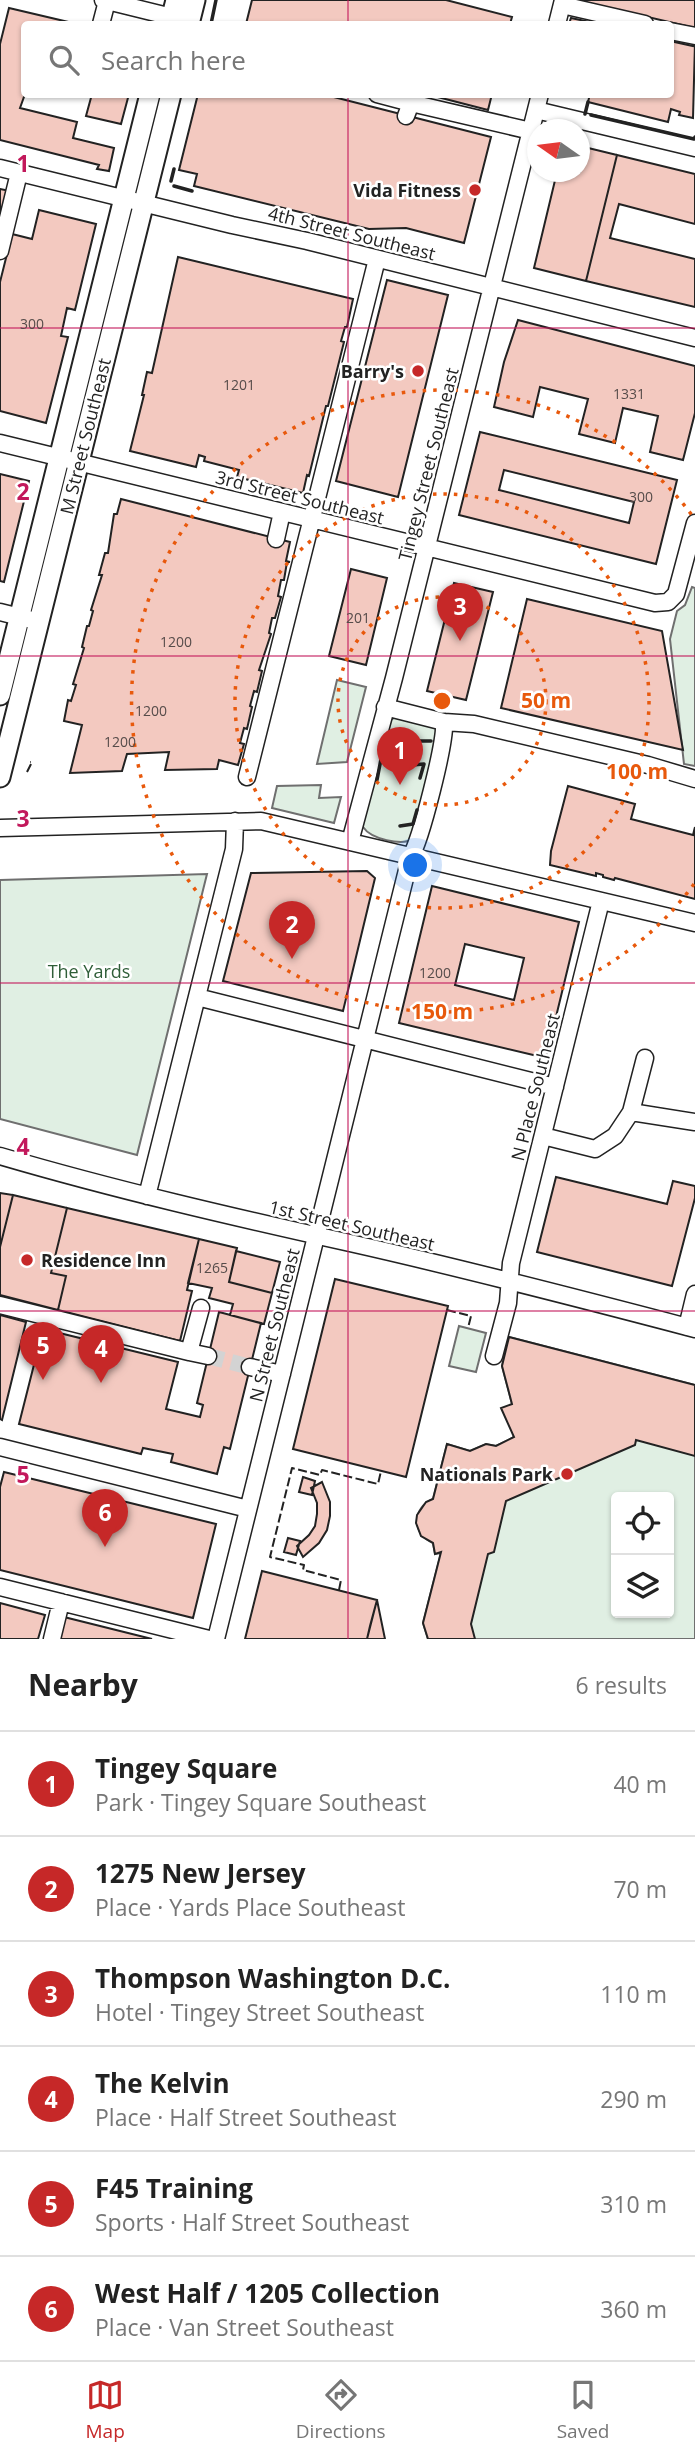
<!DOCTYPE html>
<html lang="en">
<head>
<meta charset="utf-8">
<style>
	:root { --surface:#fff; --page:#f2f2f2; --text:#222; --muted:#767676; --line:#e0e0e0; --accent:#c62828 }
	body { margin:0; font-family:"Open Sans",sans-serif; background:var(--page); color:var(--text) }
	.controls { position:absolute; right:21px; bottom:21px; display:grid; overflow:hidden; border-radius:7px; box-shadow:0 2px 5px #0004 }
	.controls button { width:63px; height:63px; display:grid; place-items:center; padding:0; border:0; border-bottom:2px solid var(--line); background:var(--surface); color:var(--text); font:35px sans-serif }
	.compass { position:absolute; left:527px; top:119px; width:63px; height:63px; border-radius:50%; background:var(--surface); box-shadow:0 2px 5px #0004; rotate:284deg }
	.you { position:absolute; left:416px; top:866px; width:24px; height:24px; margin:-18px; border:5px solid #fff; border-radius:50%; background:#1a73e8; box-shadow:0 0 0 10px #1a73e833 }
	.badge { display:grid; place-items:center; width:46px; height:46px; border-radius:50%; background:var(--accent); color:#fff; font-size:23px; font-weight:700 }
	.pin { position:absolute; translate:-50% -58px; filter:drop-shadow(0 2px 4px #0008) }
	.pin::after { content:''; position:absolute; top:37px; width:24px; height:21px; background:inherit; clip-path:polygon(0 0,100% 0,50% 100%) }
	.list { margin:0; padding:0; list-style:none }
	h2 { display:flex; justify-content:space-between; align-items:center; height:91px; margin:0; padding:0 28px; font-size:30px }
	h2 small { font-size:23px; font-weight:400; color:var(--muted) }
	.list li { display:grid; grid-template-columns:46px 1fr auto; gap:21px; align-items:center; box-sizing:border-box; height:105px; padding:0 28px; border-top:2px solid var(--line) }
	.list b { display:block; font-size:26px; white-space:nowrap }
	.list p { margin:0; font-size:23px; white-space:nowrap; color:var(--muted) }
	.list em { font-size:23px; font-style:normal; color:var(--muted) }
	.icon { flex:none; width:38px; height:38px; fill:none; stroke:currentColor; stroke-width:2; stroke-linecap:round; stroke-linejoin:round }
	.map { position:relative; flex:none; width:695px; height:1639px; overflow:hidden }
	.search { position:absolute; background:var(--surface); box-shadow:0 2px 5px #0004; left:21px; right:21px; top:21px; height:77px; display:flex; align-items:center; gap:18px; box-sizing:border-box; padding:0 24px; border-radius:7px; color:var(--muted); font-size:26px }
	.sheet { height:721px; background:var(--surface) }
	nav { display:flex; justify-content:space-around; align-items:center; box-sizing:border-box; height:98px; border-top:2px solid var(--line); background:var(--surface); font-size:19px; color:var(--muted) }
	nav a { display:grid; justify-items:center; gap:4px }
	nav .on { color:var(--accent) }
	.map>svg:first-child { display:block }
	.green { fill:#e0efe3; stroke:#6f6f6f; stroke-width:2; fill-rule:evenodd }
	.building { fill:#f3c9c0; stroke:#222; stroke-width:2; fill-rule:evenodd }
	.lines { fill:none; stroke-linecap:round; stroke-linejoin:round }
	.minor-tunnel { stroke:#d3d3d3; stroke-width:16; stroke-dasharray:16 8; stroke-linecap:butt }
	.minor-casing { stroke:#222; stroke-width:19 }
	.major-casing { stroke:#222; stroke-width:23 }
	.minor { stroke:#fff; stroke-width:16 }
	.major { stroke:#fff; stroke-width:19 }
	.fence { stroke:#222; stroke-width:2; stroke-dasharray:9 3.5; stroke-linecap:butt }
	.wall { stroke:#222; stroke-width:3.5 }
	.grid { fill:none; stroke:#c2185b; stroke-width:2; stroke-opacity:0.55 }
	.ring { fill:none; stroke:#e8590c; stroke-width:3.5; stroke-dasharray:3.5 7 }
	.poi-dot { fill:#c62828; stroke:#fff; stroke-width:2.5 }
	.labels { text-anchor:middle; dominant-baseline:central; stroke-width:5; stroke-linejoin:round; paint-order:stroke }
	.number-label { font-size:14px; fill:#564c4a }
	.poi-label { font-size:18px; font-weight:bold; fill:#222; stroke:#fff; text-anchor:end }
	.street-label { font-size:18px; fill:#222; stroke:#fff }
	.park-label { font-size:18px; fill:#2f5e38; stroke:#fff }
	.grid-label { font-size:23px; text-anchor:middle; font-weight:bold; fill:#c2185b; stroke:#fff; stroke-width:5; stroke-linejoin:round; paint-order:stroke }
	.centre { fill:#e8590c; stroke:#fff; stroke-width:3.5 }
	.ring-label { font-size:21px; text-anchor:middle; font-weight:bold; fill:#e8590c; stroke:#fff; stroke-width:5; stroke-linejoin:round; paint-order:stroke }
</style>
</head>
<body>
<div class="map">
<svg width="695" height="1639" viewBox="0 0 695 1639">
	<rect width="100%" height="100%" fill="#fff"/>
	<path class="green" d="M692,587l3,1v178l-11,-2 -14,-125 7,-28 8,-6z
		M337,680l29,7 -19,75 -30,2z
		M400,717l37,11 2,5 -25,106c-13,7 -43,0 -51,-12v-5l26,-101 5,-3z
		M321,785l-2,13 22,-1 -7,26 -62,-15 5,-22z
		M207,874l-70,281 -137,-36v-239z
		M459,1326l27,7 -10,39 -27,-6z
		M509,1337l186,48v254h-267l-5,-16 18,-70 -6,1 -2,-11c-22,-10 -21,-35 0,-44l14,-55 23,7 16,-7 10,2 18,-9 -2,-33 -10,-38zM616,1497h53v116h-53z"/>
	<path class="building" d="M252,0h194l66,17 -2,7h-264z
		M575,0h120v28z
		M9,8l68,16h-53l1,70 -5,14 57,14 -4,16 41,10 -5,23 -12,-2 2,-4 -99,-25v-96z
		M571,18l28,6h-30z
		M670,41l23,5 2,-4 -2,76 -14,-3 1,-3 -9,-3 -3,13 -80,-20 2,-8h80z
		M92,94h37l-8,30 -35,-8z
		M198,94h124l169,43 -27,106 -58,-15 -37,1 -175,-43 3,-12 -18,-4z
		M426,94h66l-4,16z
		M580,146l37,9 -31,126 -52,-13 23,-96h23z
		M617,155l78,19v50l-76,-20 -9,34 85,21v48l-109,-26z
		M0,189l10,2 -10,31z
		M39,210l57,14 -21,86 -8,-2 -6,28 7,1 -22,86 -46,-12v-129l12,-48 20,5z
		M178,257l175,42 -6,28h-2l-4,14 3,1 -16,64h-2l-17,70 -2,-1 -4,18 -66,-16 2,-7 -35,-9 1,-4 -6,-2 -3,12 -66,-16 14,-56h-2l5,-23 5,1z
		M387,280l61,15 -50,202 -62,-16z
		M518,320l177,46v47l-12,47 -33,-8 8,-36 -35,-8 -8,35 -36,-9 9,-35 -48,-12 -7,30 -39,-10 10,-45z
		M480,432l197,48 -21,84 -197,-49zM504,470l130,32 -5,21 -130,-33z
		M0,474l29,7 -25,101 -4,-1z
		M121,499l169,43 -4,19 4,1h-3l-3,18h-3l-3,16 3,1 -6,21h-3l-3,15 2,1 -12,36 3,1 -5,21 -3,-1 -4,15 2,1 -5,22 -3,-1 -4,15 4,1 -6,21 -19,-5 -2,9 -52,1 4,-18 -42,2 -5,17 -52,2 12,-48 -18,-4 4,-21 3,1 5,-16 -3,-1 11,-36 -2,-1 5,-21h2l4,-15 -2,-1 11,-35h-3l6,-22h3l6,-39h3z
		M351,569l36,9 -21,87 -37,-9z
		M454,583l39,9 -27,108 -39,-9z
		M527,599l135,32 21,119 -182,-42z
		M568,786l67,18 -4,15 62,16 2,-8v72l-80,-21 -1,2 -11,-3v-2l-7,-2v3l-46,-11 1,-14z
		M367,871l8,7 -32,133 -120,-30 28,-108z
		M432,886l147,36 -33,136 -147,-35zM465,944l59,14 -10,42 -59,-15z
		M556,1177l111,27 6,-23 22,5v12l-23,88 -135,-34z
		M0,1193l13,2 -13,52z
		M13,1195l54,13 -16,65 15,3 -8,34 -58,-15v-48z
		M67,1208l132,31 -12,51 5,1 -12,50 -122,-31 8,-34 -15,-3z
		M199,1239l38,9 -8,34 43,11 -8,31 -34,-9 3,-11 -24,-6 3,-10 -24,-5z
		M236,1251l44,11 -8,31 -43,-11z
		M335,1279l113,27 -42,171 -113,-28z
		M219,1312l42,11 -31,126 -6,-2 -7,27 -46,-12 2,-8 -30,-6 -2,6 -122,-30 24,-95 135,33 -12,47 34,8 3,-12 -6,-2z
		M0,1315l26,7 -24,98 -2,-1z
		M509,1337l186,48v71l-59,-16 -1,5 -129,56 -12,51 -6,2 -17,70 4,15h-47l-5,-16 18,-71 -6,2 -2,-11 -12,-7 -5,-13 1,-8 9,-13 7,-3 14,-55 23,7 16,-7 10,2 18,-9 -13,-29 11,-4 -10,-38z
		M4,1472l212,52 -23,94 -193,-48v-83z
		M303,1477l12,4 -3,14 -13,-3z
		M322,1482l8,20v14l-3,14 -8,13 -16,14 -6,-11 12,-11 6,-9 2,-12v-11l-6,-15z
		M288,1538l12,3 -4,14 -12,-3z
		M262,1571l115,29 -10,39h-122z
		M377,1600l8,39h-18l3,-13z
		M0,1603l45,12 -7,24h-38z
		M64,1617l88,22h-93z"/>
	<g class="lines">
		<path class="minor-tunnel" d="M208,1356l42,11"/>
		<g class="minor-casing">
			<path id="minor" d="M103,0l69,17
				M562,5l83,19
				M101,24l6,-23
				M557,24l6,-24
				M670,31l25,5
				M377,94l34,9
				M536,110l159,38
				M406,116l5,-13 120,28
				M0,168l232,57 75,16 388,97
				M0,251l19,-78
				M0,443l655,160 13,-1 8,-8 19,-71
				M276,539l6,-27
				M0,612l32,8
				M385,707l59,15 30,2 174,41 47,14
				M247,777l130,-518
				M0,828l261,-7 434,102
				M350,842l44,-164 146,-584
				M197,997l358,90
				M631,1112l64,10
				M543,1136l52,13 20,-13 16,-24 14,-54
				M0,1156c116,34 233,61 350,87 116,26 231,56 345,86
				M147,1196l87,-347 1,-28
				M0,1305l189,47 12,-44
				M687,1327l8,-33
				M189,1352l19,4
				M494,1356l14,-53 3,-40 90,-362
				M250,1367l32,7
				M0,1447l248,62
				M0,1587l209,52
				M52,1639l9,-37
				M216,1639l194,-781c11,-18 36,-117 34,-136"/>
		</g>
		<g class="major-casing">
			<path id="major" d="M170,24l6,-24
				M189,24l6,-24
				M0,695l150,-601
				M0,777l171,-683"/>
		</g>
		<use href="#minor" class="minor"/>
		<use href="#major" class="major"/>
		<path class="fence" d="M27,772l5,-10h-2
			M447,1310l24,6 -3,12
			M339,1590l2,-10 -38,-10 1,-5 -34,-8 22,-89 28,7 2,-5 56,14 3,-13"/>
		<path class="wall" d="M211,24l5,-24
			M585,114l3,-12
			M591,115l103,24 1,-2
			M171,181l3,-12
			M174,186l18,5
			M410,741h21
			M399,766l25,-2 -4,14
			M377,780l4,-21 13,-1
			M400,826l13,-2 4,-14"/>
	</g>
	<path class="grid" d="M348,0v24M348,94v1545M0,328h695M0,656h695M0,983h695M0,1311h695"/>
	<g class="ring">
		<circle cx="442" cy="701" r="104"/>
		<circle cx="442" cy="701" r="207"/>
		<path d="M694 884A311 311 0 1 1 694 518"/>
	</g>
	<g class="poi-dot">
		<circle cx="475" cy="190" r="7"/>
		<circle cx="418" cy="371" r="7"/>
		<circle cx="27" cy="1260" r="7"/>
		<circle cx="567" cy="1474" r="7"/>
	</g>
	<g class="labels">
		<g class="number-label">
			<text x="32" y="323">300</text>
			<text x="239" y="384">1201</text>
			<text x="629" y="393">1331</text>
			<text x="641" y="496">300</text>
			<text x="358" y="617">201</text>
			<text x="176" y="641">1200</text>
			<text x="151" y="710">1200</text>
			<text x="120" y="741">1200</text>
			<text x="435" y="972">1200</text>
			<text x="212" y="1267">1265</text>
		</g>
		<g class="poi-label">
			<text x="461" y="190">Vida Fitness</text>
			<text x="404" y="371">Barry's</text>
			<text x="41" y="1260" text-anchor="start">Residence Inn</text>
			<text x="553" y="1474">Nationals Park</text>
		</g>
		<g class="street-label">
			<text transform="translate(352 233) rotate(14)">4th Street Southeast</text>
			<text transform="translate(85 436) rotate(-76)">M Street Southeast</text>
			<text transform="translate(428 464) rotate(-76)">Tingey Street Southeast</text>
			<text transform="translate(300 497) rotate(14)">3rd Street Southeast</text>
			<text transform="translate(535 1087) rotate(-76)">N Place Southeast</text>
			<text transform="translate(352 1225) rotate(13)">1st Street Southeast</text>
			<text transform="translate(274 1325) rotate(-76)">N Street Southeast</text>
		</g>
		<g class="park-label">
			<text x="89" y="971">The Yards</text>
		</g>
	</g>
	<g class="grid-label">
		<text x="23" y="172">1</text>
		<text x="23" y="500">2</text>
		<text x="23" y="827">3</text>
		<text x="23" y="1155">4</text>
		<text x="23" y="1483">5</text>
	</g>
	<circle cx="442" cy="701" r="10" class="centre"/>
	<g class="ring-label">
		<text x="546" y="708">50 m</text>
		<text x="637" y="779">100 m</text>
		<text x="442" y="1019">150 m</text>
	</g>
</svg>
<div class="controls">
<button><svg class="icon" aria-label="locate" viewBox="0 0 24 24"><circle cx="12" cy="12" r="6"/><path d="M12 2v4M12 18v4M2 12h4M18 12h4"/></svg></button>
<button><svg class="icon" aria-label="layers" viewBox="0 0 24 24"><path d="M12 4l9 5-9 5-9-5zM3 14l9 5 9-5"/></svg></button>
</div>
<svg class="compass" viewBox="-18 -18 36 36"><path d="M0-13l5 13h-10z" fill="#e53935"/><path d="M0 13l5-13h-10z" fill="#767676"/></svg>
<div class="you"></div>
<div class="pin badge" style="left:400px;top:785px">1</div>
<div class="pin badge" style="left:292px;top:959px">2</div>
<div class="pin badge" style="left:460px;top:641px">3</div>
<div class="pin badge" style="left:101px;top:1383px">4</div>
<div class="pin badge" style="left:43px;top:1380px">5</div>
<div class="pin badge" style="left:105px;top:1547px">6</div>
<div class="search"><svg class="icon" aria-label="search" viewBox="0 0 24 24"><circle cx="10" cy="10" r="6"/><path d="M15 15l6 6"/></svg>Search here</div>
</div>
<section class="sheet">
<h2>Nearby<small>6 results</small></h2>
<ul class="list">
<li><span class="badge">1</span><div><b>Tingey Square</b><p>Park · Tingey Square Southeast</p></div><em>40 m</em></li>
<li><span class="badge">2</span><div><b>1275 New Jersey</b><p>Place · Yards Place Southeast</p></div><em>70 m</em></li>
<li><span class="badge">3</span><div><b>Thompson Washington D.C.</b><p>Hotel · Tingey Street Southeast</p></div><em>110 m</em></li>
<li><span class="badge">4</span><div><b>The Kelvin</b><p>Place · Half Street Southeast</p></div><em>290 m</em></li>
<li><span class="badge">5</span><div><b>F45 Training</b><p>Sports · Half Street Southeast</p></div><em>310 m</em></li>
<li><span class="badge">6</span><div><b>West Half / 1205 Collection</b><p>Place · Van Street Southeast</p></div><em>360 m</em></li>
</ul>
</section>
<nav>
<a class="on"><svg class="icon" aria-label="map" viewBox="0 0 24 24"><path d="M3 6l6-2 6 2 6-2v14l-6 2-6-2-6 2zM9 4v14M15 6v14"/></svg>Map</a>
<a><svg class="icon" aria-label="directions" viewBox="0 0 24 24"><path d="M12 3l9 9-9 9-9-9zM9 14v-3h6M13 9l2 2-2 2"/></svg>Directions</a>
<a><svg class="icon" aria-label="saved" viewBox="0 0 24 24"><path d="M7 4h10v16l-5-4-5 4z"/></svg>Saved</a>
</nav>
</body>
</html>
